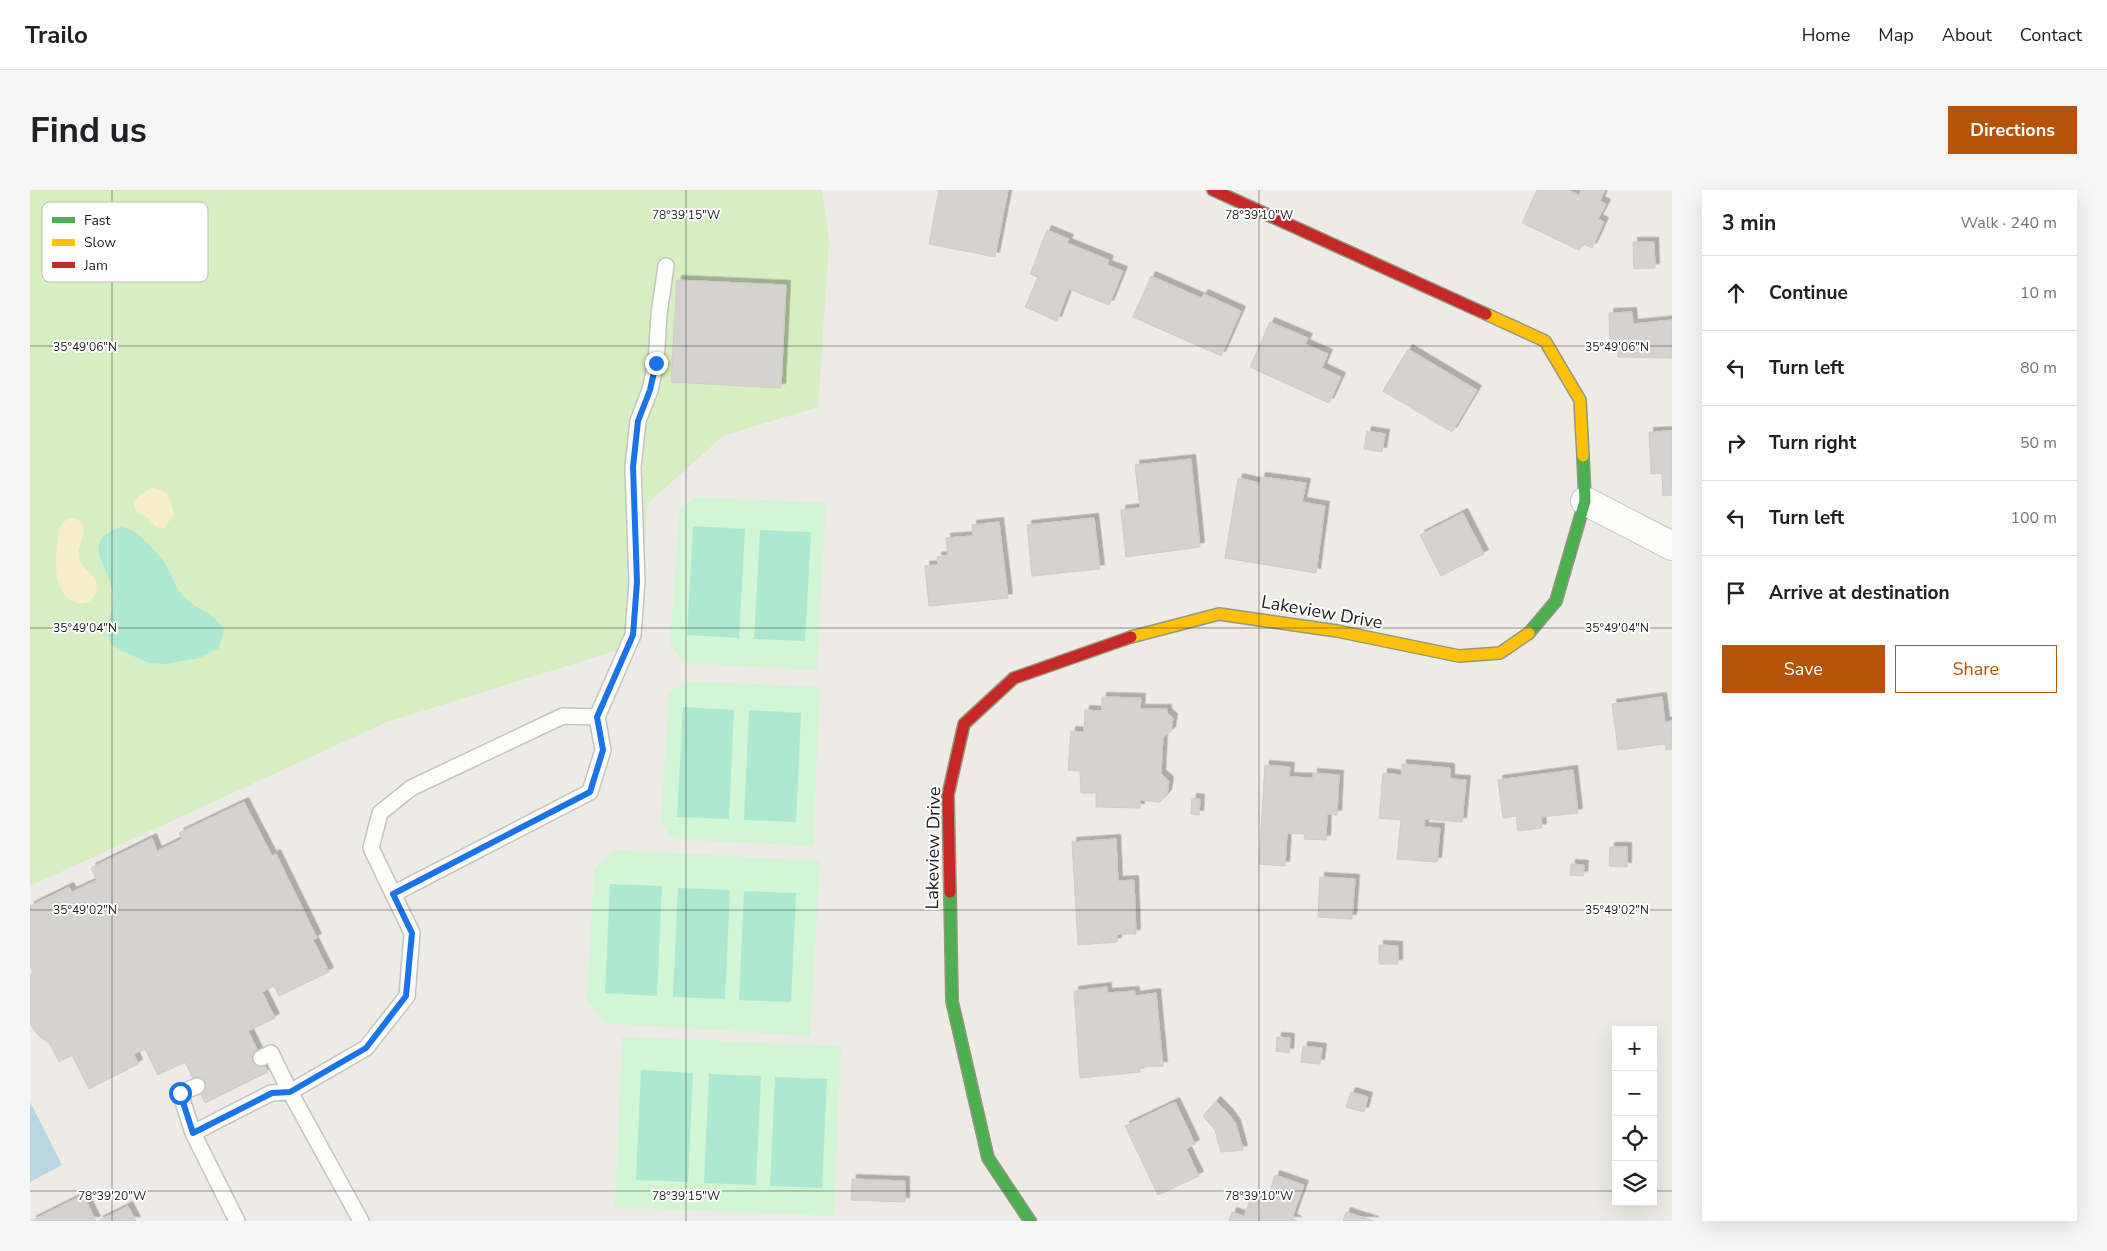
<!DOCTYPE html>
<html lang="en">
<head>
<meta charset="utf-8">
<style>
	:root { --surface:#fff; --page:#f6f6f6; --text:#202124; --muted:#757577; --line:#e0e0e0; --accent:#b45309 }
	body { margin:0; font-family:"Nunito Sans",sans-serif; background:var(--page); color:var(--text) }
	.controls { position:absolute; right:15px; bottom:15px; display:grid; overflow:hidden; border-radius:0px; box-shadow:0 5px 20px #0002 }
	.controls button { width:45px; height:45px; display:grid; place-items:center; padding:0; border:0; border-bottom:1px solid var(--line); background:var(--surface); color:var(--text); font:25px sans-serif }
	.stop { position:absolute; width:15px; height:15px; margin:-11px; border:4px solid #1a73e8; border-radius:50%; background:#fff }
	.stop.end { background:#1a73e8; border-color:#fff; box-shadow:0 1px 5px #0008 }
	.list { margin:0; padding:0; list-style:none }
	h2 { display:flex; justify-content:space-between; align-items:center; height:65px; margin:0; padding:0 20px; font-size:21px }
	h2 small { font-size:16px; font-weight:400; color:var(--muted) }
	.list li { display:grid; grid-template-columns:32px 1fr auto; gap:15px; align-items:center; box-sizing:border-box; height:75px; padding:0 20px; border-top:1px solid var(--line) }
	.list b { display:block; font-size:19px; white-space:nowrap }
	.list em { font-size:16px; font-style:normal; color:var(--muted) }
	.actions { display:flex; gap:10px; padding:15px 20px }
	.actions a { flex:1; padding:11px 0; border:1px solid var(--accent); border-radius:0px; text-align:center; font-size:18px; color:var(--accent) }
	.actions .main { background:var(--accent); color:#fff }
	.icon { flex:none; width:28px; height:28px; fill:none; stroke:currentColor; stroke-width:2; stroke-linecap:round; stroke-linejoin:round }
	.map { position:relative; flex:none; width:1642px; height:1031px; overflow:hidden; border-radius:0px }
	header { display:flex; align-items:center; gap:30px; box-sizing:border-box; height:70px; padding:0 25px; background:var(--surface); border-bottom:1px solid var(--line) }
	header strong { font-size:24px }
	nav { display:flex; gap:28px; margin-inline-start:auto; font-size:18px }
	.intro { display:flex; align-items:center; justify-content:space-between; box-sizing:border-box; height:120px; padding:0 30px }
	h1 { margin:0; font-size:35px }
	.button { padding:12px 22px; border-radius:0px; background:var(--accent); color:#fff; font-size:18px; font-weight:700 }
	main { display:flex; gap:30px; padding:0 30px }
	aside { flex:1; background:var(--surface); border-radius:0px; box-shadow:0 5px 20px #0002 }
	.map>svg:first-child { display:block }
	.grass { fill:#d7edc2 }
	.sand { fill:#f7efc9 }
	.park { fill:#d2f5d3 }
	.pitch { fill:#aee8d1 }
	.water { fill:#b7d7e2 }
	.building { fill:#d5d3cf; stroke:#d0ccc7; filter:url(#shadow) }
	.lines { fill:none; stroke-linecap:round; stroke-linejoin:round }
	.lane-casing { stroke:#c5c4c2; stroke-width:18 }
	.street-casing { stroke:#c5c4c2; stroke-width:30 }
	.fast-casing { stroke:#94977d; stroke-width:14 }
	.slow-casing { stroke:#94977d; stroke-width:14 }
	.jam-casing { stroke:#94977d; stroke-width:14 }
	.lane { stroke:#fcfcfb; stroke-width:15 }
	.street { stroke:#fcfcfb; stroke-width:28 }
	.fast { stroke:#4caf50; stroke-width:11 }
	.slow { stroke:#ffc107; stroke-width:11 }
	.jam { stroke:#c62828; stroke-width:11 }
	.route { stroke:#1a73e8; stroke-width:6 }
	.ticks { fill:none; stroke:#1e1e1e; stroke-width:1; stroke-opacity:0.45 }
	.labels { text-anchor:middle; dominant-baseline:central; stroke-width:4; stroke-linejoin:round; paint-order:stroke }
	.street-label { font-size:18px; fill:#1e1e1e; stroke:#fff }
	.key { fill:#fff; stroke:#bcbcbc; stroke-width:1 }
	.key-label { font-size:14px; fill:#1e1e1e }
	.ticks-label { font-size:12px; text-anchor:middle; fill:#1e1e1e; stroke:#fff; stroke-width:4; stroke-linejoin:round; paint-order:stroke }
</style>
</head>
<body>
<header>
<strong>Trailo</strong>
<nav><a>Home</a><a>Map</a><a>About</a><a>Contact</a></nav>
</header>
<div class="intro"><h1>Find us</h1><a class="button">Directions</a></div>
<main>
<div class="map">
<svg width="1642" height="1031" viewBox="0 0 1642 1031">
	<defs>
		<filter id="shadow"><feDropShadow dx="4.5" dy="-4.5" stdDeviation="0" flood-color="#0004"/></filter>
	</defs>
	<rect width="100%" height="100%" fill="#edebe6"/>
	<path class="grass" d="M0,0h792l7,51 -11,166 -95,29 -76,68 -6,139 -254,79 -357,164z"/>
	<path class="sand" d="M121,298c19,1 19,10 23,26l-10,14c-10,0 -10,-4 -16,-10 -3,-3 -8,-3 -11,-6 -11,-12 7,-19 14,-24z
		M41,328l10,3c8,13 -5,23 -2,36 1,11 14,15 17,25 6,25 -30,32 -38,-1 -5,-16 0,-37 1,-54l8,-8z"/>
	<path class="park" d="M666,307l130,6 -9,167 -133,-7 -14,-20 10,-135z
		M657,491l133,6 -7,159 -141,-7 -11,-17 8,-129z
		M585,660l205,11 -10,175 -207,-13 -16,-23 7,-130z
		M592,847l219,9 -7,170 -219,-9z"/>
	<path class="pitch" d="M663,336l52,3 -6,109 -52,-3z
		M92,337c17,4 31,21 41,34 8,10 11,24 19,34 10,13 30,16 42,34l-5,19 -20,10 -34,6 -16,-1 -27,-12 -12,-8c-6,-24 5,-30 3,-49 -3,-27 -36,-54 9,-67z
		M730,340l51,2 -6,109 -51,-2z
		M653,517l51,3 -5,109 -52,-2z
		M719,520l52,3 -5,109 -52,-2z
		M580,694l52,2 -5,110 -52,-3z
		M648,698l52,2 -5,109 -52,-2z
		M714,701l52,2 -5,109 -52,-2z
		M611,880l52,3 -5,109 -52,-2z
		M679,884l52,2 -5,109 -52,-2z
		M745,887l52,2 -5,109 -52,-2z"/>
	<path class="water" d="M0,912l32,63 -32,17z"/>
	<path class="building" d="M909,0h69l-13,67 -66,-13z
		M1507,0h31l11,5 2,-5h24l-5,11 6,3 -8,15 6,3 -12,26 -9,-4 -4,6 -57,-27z
		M1017,40l22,9 -2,4 42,17 -2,5 16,6 -14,34 -40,-16 -12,32 -32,-14 13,-30 -8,-3z
		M1603,52h21l1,26 -21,1z
		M1121,86l50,22 3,-4 37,17 -20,45 -88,-39z
		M647,90l109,5 -5,103 -110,-6z
		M1602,122l1,12 39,-4v38l-54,-1v-14h-8l-1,-30z
		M1240,132l38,16 -3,6 23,10 -6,14 19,9 -12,26 -79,-36z
		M1378,159l69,41 -25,42 -69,-41z
		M1337,241l18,3 -3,18 -18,-3z
		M1642,241v64l-9,1 -1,-23 -11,1 -2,-42z
		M1161,269l9,88 -74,10 -5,-47 19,-2 -5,-43z
		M1231,287l45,6 -4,19 23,4 -9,67 -91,-15 13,-80 22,5z
		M1433,323l21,41 -43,22 -21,-41z
		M1064,328l6,51 -68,7 -5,-51z
		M969,332l9,76 -79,8 -4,-40 13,-1 -1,-8 11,-2 -2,-17 27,-2 -1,-11z
		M1072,507l39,1 -1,11h27v4l6,5 -2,13 -8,6 -2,37 8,7 -2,13 -7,8 -20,-2v8l-44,-1v-14h-15l-1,-22 -12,-1 3,-39 13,1 1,-22 17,1z
		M1632,507l3,25 7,-1v28l-6,1v-6l-48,6 -6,-46z
		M1372,574l48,4v11l16,1 -4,42 -38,-3v8l16,1 -3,34 -40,-3 4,-39 -22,-2 4,-45 19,2z
		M1235,575l25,2 -1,10 24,1v-5l26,2 -2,40 -10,-1 -1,26 -22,-1 1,-5 -18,-1 -2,33 -26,-2z
		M1543,580l5,43 -37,4 1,11 -24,3 -2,-15 -13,2 -5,-38z
		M1162,608l8,1 -1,16 -8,-1z
		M214,612l28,54 4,-2 41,84 -4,2 16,32 -50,24 -5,-10 -12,6 13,26 -27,13 20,41 -63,31 -20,-41 -27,13 -13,-26 -11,5 4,10 -49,25 -17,-34 -13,7 -9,-18 -12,-9 -8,-11v-49l3,-2 -3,-7v-60l39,-19 3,5 25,-12 -6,-12 61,-30 5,13 25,-12 -3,-6z
		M1086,649l2,42 16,-1 2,54h-19v8l-39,3 -6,-103z
		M1580,657h17v20l-18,-1z
		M1541,674l13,1 -1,11 -13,-1z
		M1290,687l35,2 -3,40 -34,-2z
		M1349,755l19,1v18h-19z
		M1077,797v6l28,-2v5l21,-3 7,73 -24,1 1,5 -60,6 -6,-87z
		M1247,847l13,1 -1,15 -13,-2z
		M1273,856l19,2 -2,16 -19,-2z
		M1321,902l17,5 -4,15 -18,-5z
		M1186,911l12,12 8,11 7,26 -22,2 -6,-22 -12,-14z
		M1145,912l20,42 -9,5 13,27 -41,19 -33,-69z
		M1245,985l29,10 -12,33 5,3h-68l3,-9 12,4 8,-21 15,5z
		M822,989l53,2v21l-54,-2z
		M53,1005l13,26h-65z
		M98,1016l8,15h-38z
		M1316,1022l28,9h-31z"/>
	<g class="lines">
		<g class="lane-casing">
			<path id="lane" d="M567,527l36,-82 4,-53 -4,-115 5,-46 12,-31 6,-27 3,-49 7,-48
				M231,868l10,-5 19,39 76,-44 41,-52 5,-63 -41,-85 9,-35 31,-25 152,-72 34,1 6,33 -13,42 -197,102
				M163,943l-13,-40 17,-7
				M207,1031l-44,-88 78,-40 19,-1 71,129"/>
		</g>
		<g class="street-casing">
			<path id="street" d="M1555,311l87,45"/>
		</g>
		<g class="fast-casing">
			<path id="fast" d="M1499,443l27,-32 29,-100 -2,-45
				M920,702l2,109 36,157 42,63"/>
		</g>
		<g class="slow-casing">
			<path id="slow" d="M1456,124l59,27 35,59 3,56
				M1101,447l88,-23 118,17 122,25 41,-3 29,-20"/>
		</g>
		<g class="jam-casing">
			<path id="jam" d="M1183,0l273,124
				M920,702l-2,-97 16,-71 50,-46 117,-41"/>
		</g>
		<use href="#lane" class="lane"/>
		<use href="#street" class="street"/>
		<use href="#fast" class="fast"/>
		<use href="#slow" class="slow"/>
		<use href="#jam" class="jam"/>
	</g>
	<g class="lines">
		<path class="route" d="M150,903l13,40 79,-40 18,-1 76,-44 40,-52 6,-63 -19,-39 197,-102 13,-42 -6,-33 36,-82 4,-53 -4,-115 5,-46 12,-31 6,-27"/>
	</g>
	<path class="ticks" d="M82,0v1031M656,0v1031M1229,0v1031M0,156h1642M0,438h1642M0,720h1642M0,1001h1586M1623,1001h19"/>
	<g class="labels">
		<g class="street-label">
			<text transform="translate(1292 422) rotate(10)">Lakeview Drive</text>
			<text transform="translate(903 658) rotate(-89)">Lakeview Drive</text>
		</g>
	</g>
	<rect x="12" y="12" width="166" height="80" rx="8" class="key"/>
	<rect x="22" y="27" width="23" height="6" fill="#4caf50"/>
	<rect x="22" y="49" width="23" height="7" fill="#ffc107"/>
	<rect x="22" y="72" width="23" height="6" fill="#c62828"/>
	<g class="key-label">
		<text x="54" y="35">Fast</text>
		<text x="54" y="57">Slow</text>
		<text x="54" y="80">Jam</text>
	</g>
	<g class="ticks-label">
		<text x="656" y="29">78°39'15"W</text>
		<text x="1229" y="29">78°39'10"W</text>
		<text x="55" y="161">35°49'06"N</text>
		<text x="1587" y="161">35°49'06"N</text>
		<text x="55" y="442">35°49'04"N</text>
		<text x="1587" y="442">35°49'04"N</text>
		<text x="55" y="724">35°49'02"N</text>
		<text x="1587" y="724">35°49'02"N</text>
		<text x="82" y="1010">78°39'20"W</text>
		<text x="656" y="1010">78°39'15"W</text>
		<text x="1229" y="1010">78°39'10"W</text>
	</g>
</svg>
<div class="controls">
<button>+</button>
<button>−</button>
<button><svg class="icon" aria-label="locate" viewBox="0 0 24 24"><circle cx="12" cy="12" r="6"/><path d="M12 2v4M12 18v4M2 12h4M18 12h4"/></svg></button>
<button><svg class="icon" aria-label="layers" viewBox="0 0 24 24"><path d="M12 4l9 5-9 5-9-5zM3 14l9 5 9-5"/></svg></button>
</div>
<div class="stop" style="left:150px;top:903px"></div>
<div class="stop end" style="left:626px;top:173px"></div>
</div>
<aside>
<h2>3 min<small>Walk · 240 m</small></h2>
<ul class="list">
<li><svg class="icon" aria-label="ahead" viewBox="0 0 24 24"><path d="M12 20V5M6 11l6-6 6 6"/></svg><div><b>Continue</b></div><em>10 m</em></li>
<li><svg class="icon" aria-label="left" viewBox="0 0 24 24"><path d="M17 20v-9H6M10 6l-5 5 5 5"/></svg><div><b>Turn left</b></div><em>80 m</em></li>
<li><svg class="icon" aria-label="right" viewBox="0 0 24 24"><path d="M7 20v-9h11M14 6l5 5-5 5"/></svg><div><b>Turn right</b></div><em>50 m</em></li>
<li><svg class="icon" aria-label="left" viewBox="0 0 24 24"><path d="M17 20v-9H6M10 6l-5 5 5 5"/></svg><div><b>Turn left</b></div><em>100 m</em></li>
<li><svg class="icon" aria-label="arrive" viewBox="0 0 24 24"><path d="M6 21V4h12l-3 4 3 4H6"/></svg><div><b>Arrive at destination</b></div></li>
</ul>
<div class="actions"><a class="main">Save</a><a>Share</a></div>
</aside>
</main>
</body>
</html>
